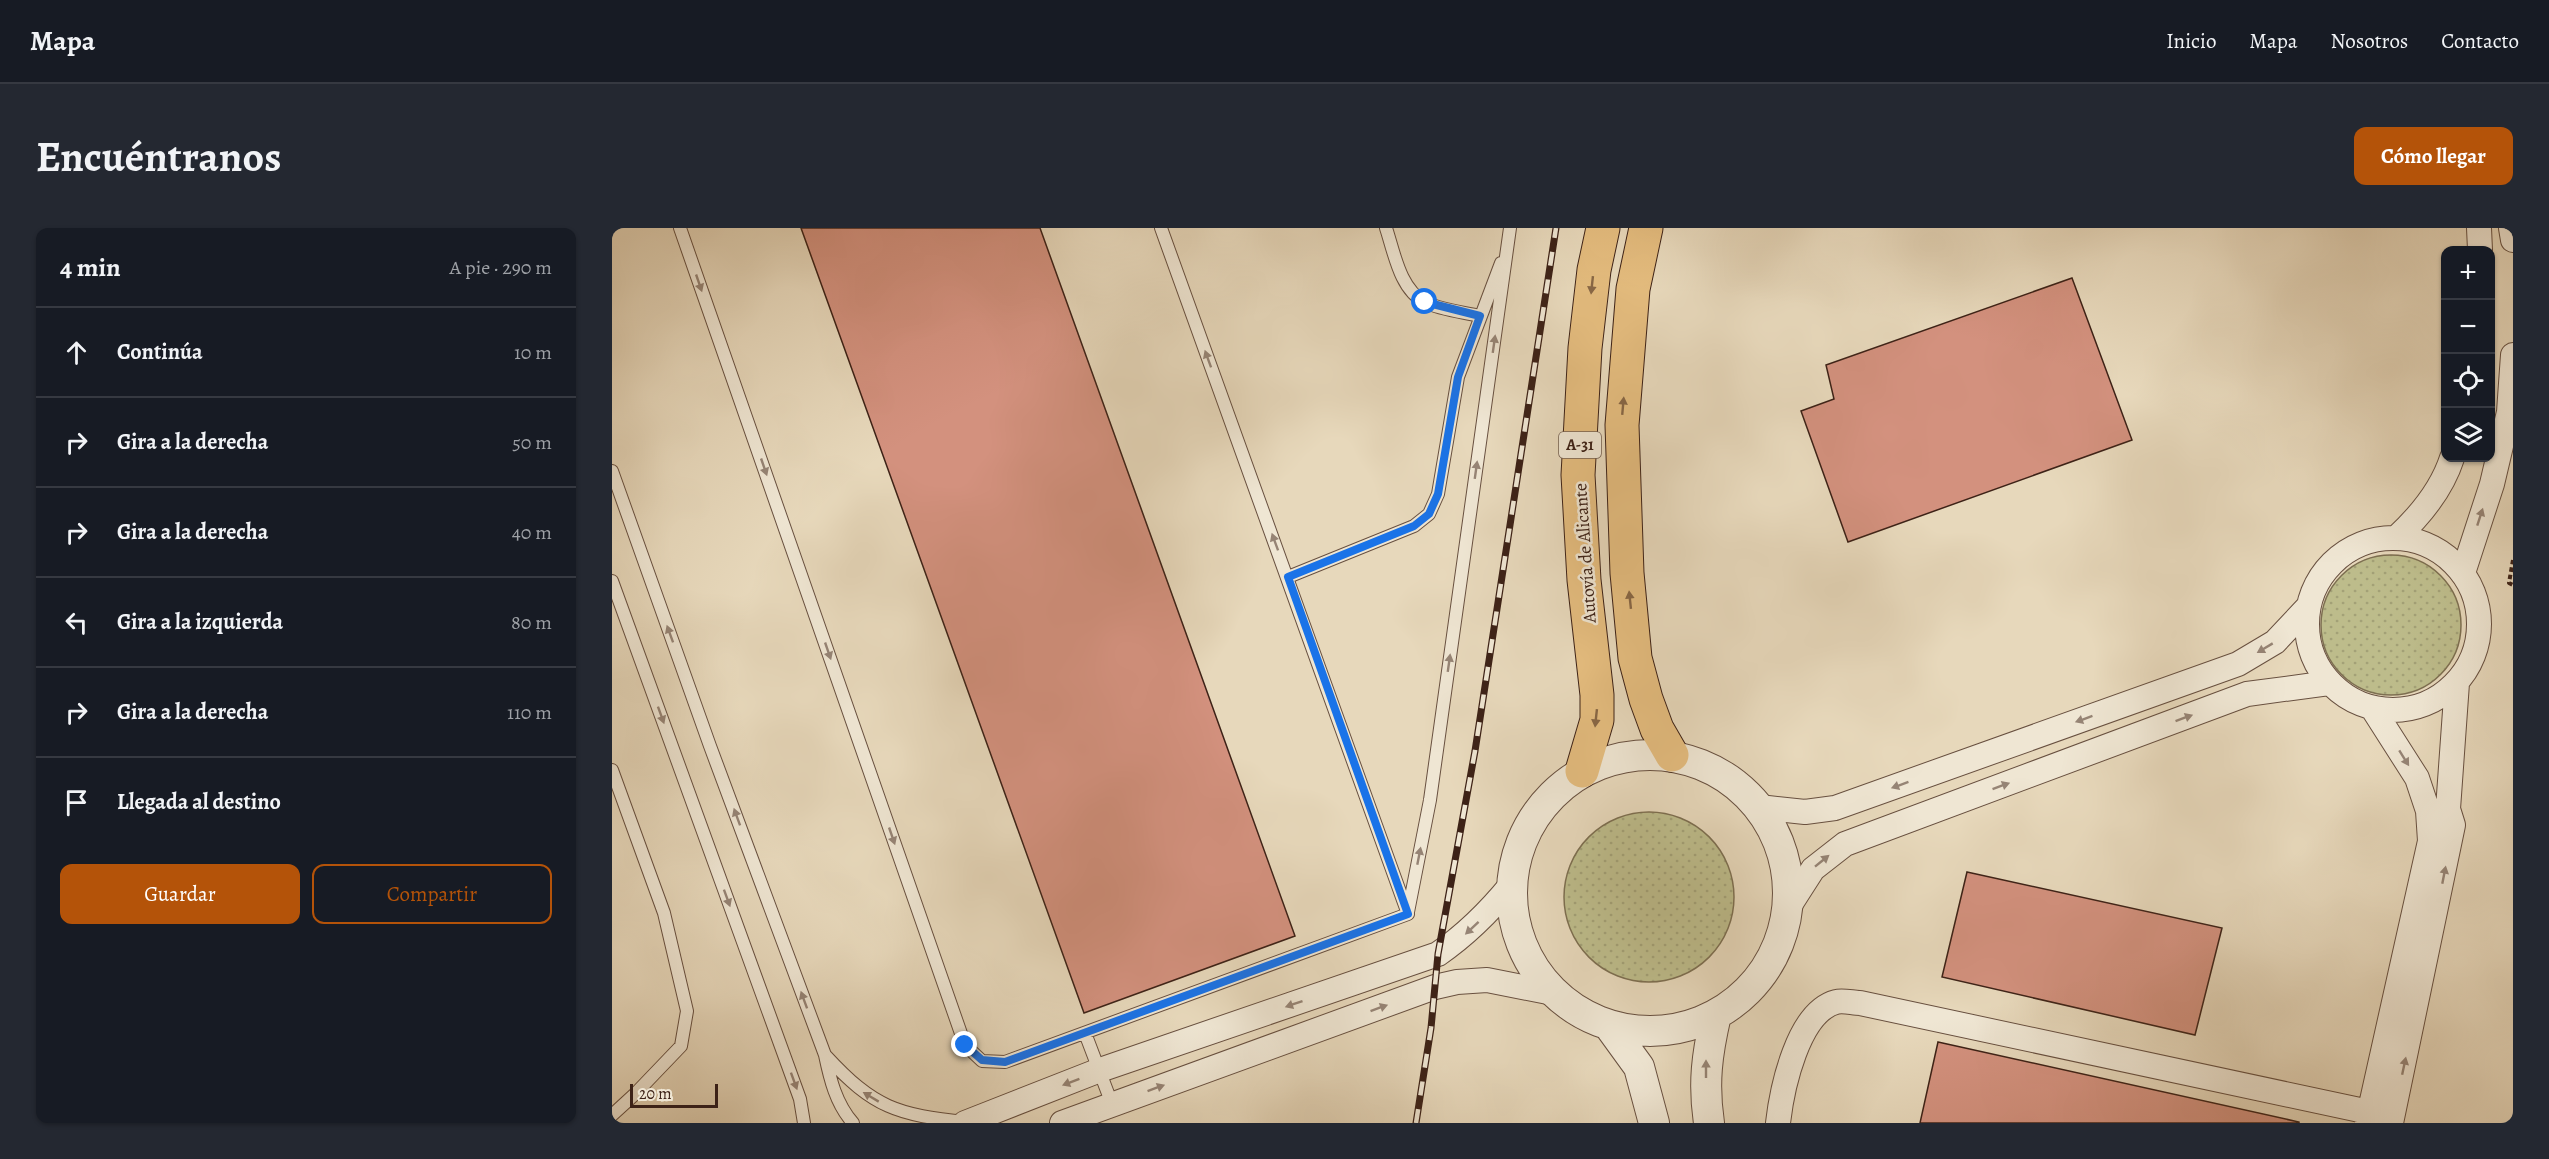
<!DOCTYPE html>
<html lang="es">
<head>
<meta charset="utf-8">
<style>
	:root { --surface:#171b24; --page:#242831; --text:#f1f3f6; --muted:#9ea1a6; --line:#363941; --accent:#b45309 }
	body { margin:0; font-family:Alegreya,serif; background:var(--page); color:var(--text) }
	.controls { position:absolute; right:18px; top:18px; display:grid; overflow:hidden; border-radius:12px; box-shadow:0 2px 4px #0004 }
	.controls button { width:54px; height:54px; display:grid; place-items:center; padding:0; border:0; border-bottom:2px solid var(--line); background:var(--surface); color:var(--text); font:30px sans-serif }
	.scale { position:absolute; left:18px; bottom:15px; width:88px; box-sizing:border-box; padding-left:6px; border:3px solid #3d2217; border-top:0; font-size:16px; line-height:21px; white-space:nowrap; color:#3d2217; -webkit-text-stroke:4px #efe6d3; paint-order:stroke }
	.stop { position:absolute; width:18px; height:18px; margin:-14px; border:4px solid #1a73e8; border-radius:50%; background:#fff }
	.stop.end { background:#1a73e8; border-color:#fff; box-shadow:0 2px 6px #0008 }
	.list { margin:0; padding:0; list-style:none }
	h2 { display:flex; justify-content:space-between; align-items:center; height:78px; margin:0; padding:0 24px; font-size:26px }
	h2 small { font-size:20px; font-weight:400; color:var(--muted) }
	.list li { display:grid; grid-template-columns:39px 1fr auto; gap:18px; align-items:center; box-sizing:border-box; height:90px; padding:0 24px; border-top:2px solid var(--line) }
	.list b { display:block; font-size:22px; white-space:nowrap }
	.list em { font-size:20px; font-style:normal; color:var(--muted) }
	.actions { display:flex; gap:12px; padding:18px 24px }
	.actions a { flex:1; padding:14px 0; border:2px solid var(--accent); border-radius:12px; text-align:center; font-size:21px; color:var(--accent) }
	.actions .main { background:var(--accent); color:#fff }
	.icon { flex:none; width:33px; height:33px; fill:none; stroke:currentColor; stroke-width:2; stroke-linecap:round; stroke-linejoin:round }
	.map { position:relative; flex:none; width:1901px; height:895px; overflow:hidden; border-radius:12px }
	header { display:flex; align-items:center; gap:36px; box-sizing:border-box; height:84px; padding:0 30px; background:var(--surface); border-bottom:2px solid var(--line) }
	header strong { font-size:28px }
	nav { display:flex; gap:33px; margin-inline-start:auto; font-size:21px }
	.intro { display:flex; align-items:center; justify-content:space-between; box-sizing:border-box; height:144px; padding:0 36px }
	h1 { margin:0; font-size:42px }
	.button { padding:15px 27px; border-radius:12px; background:var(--accent); color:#fff; font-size:21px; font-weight:700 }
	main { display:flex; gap:36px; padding:0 36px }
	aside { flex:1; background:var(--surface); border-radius:12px; box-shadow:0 2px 4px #0004 }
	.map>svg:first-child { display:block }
	.grass { fill:url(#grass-dots); stroke:#7d6f51; stroke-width:1.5 }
	.building { fill:#d3917e; stroke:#3d2217; stroke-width:1.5 }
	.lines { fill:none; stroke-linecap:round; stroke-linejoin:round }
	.service-casing { stroke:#685040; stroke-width:14 }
	.minor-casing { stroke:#685040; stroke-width:26 }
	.tertiary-casing { stroke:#685040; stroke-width:32 }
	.motorway-casing { stroke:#3d2217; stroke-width:35 }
	.path { stroke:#3d2217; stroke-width:4; stroke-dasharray:4.5 3; stroke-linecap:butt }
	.service { stroke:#efe6d3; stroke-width:12 }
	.minor { stroke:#efe6d3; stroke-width:24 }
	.tertiary { stroke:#efe6d3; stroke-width:30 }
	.motorway { stroke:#e4bc7e; stroke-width:33 }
	.rail-casing { stroke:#3d2217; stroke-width:7 }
	.rail { stroke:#efe6d3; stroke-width:4.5; stroke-dasharray:14; stroke-linecap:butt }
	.oneway { fill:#968475 }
	.oneway2 { fill:#886745 }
	.route { stroke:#1a73e8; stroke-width:8 }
	.labels { text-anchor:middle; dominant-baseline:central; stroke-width:5; stroke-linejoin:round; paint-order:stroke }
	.shield { fill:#efe6d3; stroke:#725d4f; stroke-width:1.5 }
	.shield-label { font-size:16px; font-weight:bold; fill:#3d2217 }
	.street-label { font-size:18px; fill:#3d2217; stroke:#efe6d3 }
</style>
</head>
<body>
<header>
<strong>Mapa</strong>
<nav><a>Inicio</a><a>Mapa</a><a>Nosotros</a><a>Contacto</a></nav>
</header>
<div class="intro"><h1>Encuéntranos</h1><a class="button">Cómo llegar</a></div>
<main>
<aside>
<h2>4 min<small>A pie · 290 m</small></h2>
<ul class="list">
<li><svg class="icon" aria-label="ahead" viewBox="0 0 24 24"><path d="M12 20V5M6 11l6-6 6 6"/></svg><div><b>Continúa</b></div><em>10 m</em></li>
<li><svg class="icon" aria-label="right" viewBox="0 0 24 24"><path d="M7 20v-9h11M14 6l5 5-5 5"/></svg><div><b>Gira a la derecha</b></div><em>50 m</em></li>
<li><svg class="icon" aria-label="right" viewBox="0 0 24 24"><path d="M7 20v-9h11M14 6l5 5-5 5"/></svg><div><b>Gira a la derecha</b></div><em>40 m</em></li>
<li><svg class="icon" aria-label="left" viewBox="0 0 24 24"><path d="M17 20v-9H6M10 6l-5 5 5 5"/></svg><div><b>Gira a la izquierda</b></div><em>80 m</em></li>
<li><svg class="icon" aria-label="right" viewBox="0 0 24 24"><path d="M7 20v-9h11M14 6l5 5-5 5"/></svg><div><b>Gira a la derecha</b></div><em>110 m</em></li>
<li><svg class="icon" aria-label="arrive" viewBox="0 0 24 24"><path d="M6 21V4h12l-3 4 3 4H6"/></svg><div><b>Llegada al destino</b></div></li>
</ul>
<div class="actions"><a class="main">Guardar</a><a>Compartir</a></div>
</aside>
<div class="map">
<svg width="1901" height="895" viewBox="0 0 1901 895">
	<defs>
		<pattern id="grass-dots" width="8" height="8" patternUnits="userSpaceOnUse" patternTransform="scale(1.5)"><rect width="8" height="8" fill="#bdbc8b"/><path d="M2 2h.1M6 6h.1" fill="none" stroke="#a3a177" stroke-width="1.8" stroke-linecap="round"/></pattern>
	</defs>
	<rect width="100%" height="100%" fill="#e7d8bb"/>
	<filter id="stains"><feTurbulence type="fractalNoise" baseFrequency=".00333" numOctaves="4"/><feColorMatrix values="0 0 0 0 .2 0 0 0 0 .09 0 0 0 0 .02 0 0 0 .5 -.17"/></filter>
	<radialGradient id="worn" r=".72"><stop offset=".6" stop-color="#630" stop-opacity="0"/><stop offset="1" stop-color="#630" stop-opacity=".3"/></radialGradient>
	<path class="grass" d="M1709 397a70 70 0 1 1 140 0a70 70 0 1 1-140 0Z
		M952 669a85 85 0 1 1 170 0a85 85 0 1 1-170 0Z"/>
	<path class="building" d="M189,0h239l255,708 -211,77z
		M1460,50l60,162 -284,102 -47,-131 33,-12 -8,-34z
		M1355,644l255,56 -27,107 -253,-58z
		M1326,814l361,80v1h-379z"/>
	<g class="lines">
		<g class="service-casing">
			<path id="service" d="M68,0l285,817 17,16 23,1 403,-148
				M549,0l247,686
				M774,0c8,24 14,62 39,74 16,8 38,10 55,14
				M0,243l98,275 115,309c5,24 11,49 28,68
				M676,349l126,-51 15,-12 9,-20 20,-117 43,-114
				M0,353l188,518 4,24
				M0,542l52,143 23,98 -6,35 -46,48 -23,21
				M796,684l22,-112 80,-572
				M473,805l27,71
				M214,828c48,52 71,59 141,66"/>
		</g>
		<g class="minor-casing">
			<path id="minor" d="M1867,0l1,22
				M1899,0l2,12
				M1695 396a86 86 0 1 1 172 0a86 86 0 1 1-172 0Z
				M1784,310c24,-22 46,-49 56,-80
				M1851,345l29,-89 17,-72 4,-57
				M1147,579l46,5 30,-4 403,-144 37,-22 32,-34
				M1176,680l25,-39 32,-25 402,-150 82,-11
				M353,895l135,-53 338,-116c29,-20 51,-42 73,-69
				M450,895l373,-136 22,-5 30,-2 66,13
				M1166,895c4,-35 20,-111 58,-121 7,-2 17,1 24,1l509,109
				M1755,895l63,-282 -2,-30 -11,-33 -44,-69
				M1779,895l62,-298 -5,-16 9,-126"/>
		</g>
		<g class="tertiary-casing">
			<path id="tertiary" d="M900 665a138 138 0 1 1 276 0a138 138 0 1 1-276 0Z
				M998,799l29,40 15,56
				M1097,895c-6,-40 -2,-69 7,-108"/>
		</g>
		<g class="motorway-casing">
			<path id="motorway" d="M1034,0l-13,61 -11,136 5,148 8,85 11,41 11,30 15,26
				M970,543l15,-51v-25l-13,-115 -6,-105 7,-127 9,-78 9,-42"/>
		</g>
		<path class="path" d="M1901,332l-4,23 4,2"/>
		<use href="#service" class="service"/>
		<use href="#minor" class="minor"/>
		<use href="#tertiary" class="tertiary"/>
		<use href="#motorway" class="motorway"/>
		<g class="rail-casing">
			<path id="rail" d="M804,895l15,-95 7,-74 37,-203 81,-523"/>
		</g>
		<use href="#rail" class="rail"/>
	</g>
	<defs><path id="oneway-solid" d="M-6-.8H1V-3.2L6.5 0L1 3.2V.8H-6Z" transform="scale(1.5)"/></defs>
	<g class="oneway">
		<use href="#oneway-solid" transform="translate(87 55) rotate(71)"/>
		<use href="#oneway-solid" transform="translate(882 116) rotate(-82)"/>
		<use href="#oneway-solid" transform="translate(596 131) rotate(-110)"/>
		<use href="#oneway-solid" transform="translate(152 239) rotate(71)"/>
		<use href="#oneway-solid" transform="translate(864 242) rotate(-82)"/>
		<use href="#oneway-solid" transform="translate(1868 289) rotate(-72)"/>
		<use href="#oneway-solid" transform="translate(663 314) rotate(-110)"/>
		<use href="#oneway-solid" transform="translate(58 406) rotate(-110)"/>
		<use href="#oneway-solid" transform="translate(1653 420) rotate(149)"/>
		<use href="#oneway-solid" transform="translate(216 423) rotate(71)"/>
		<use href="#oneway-solid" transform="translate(837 435) rotate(-82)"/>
		<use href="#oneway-solid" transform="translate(49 487) rotate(70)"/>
		<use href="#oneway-solid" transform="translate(1572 490) rotate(-20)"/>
		<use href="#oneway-solid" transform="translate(1472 491) rotate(160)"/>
		<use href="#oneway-solid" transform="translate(1792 530) rotate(58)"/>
		<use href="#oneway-solid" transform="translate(1288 557) rotate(160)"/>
		<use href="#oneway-solid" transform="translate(1389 558) rotate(-20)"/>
		<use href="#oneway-solid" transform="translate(125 589) rotate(-110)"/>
		<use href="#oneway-solid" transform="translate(280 608) rotate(71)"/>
		<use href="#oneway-solid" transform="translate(807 628) rotate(-79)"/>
		<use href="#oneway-solid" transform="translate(1210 633) rotate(-39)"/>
		<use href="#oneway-solid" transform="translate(1832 647) rotate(-79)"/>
		<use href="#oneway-solid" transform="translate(115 670) rotate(70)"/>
		<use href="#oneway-solid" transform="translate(860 700) rotate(137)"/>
		<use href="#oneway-solid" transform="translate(192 772) rotate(-110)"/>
		<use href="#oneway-solid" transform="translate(682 776) rotate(161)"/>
		<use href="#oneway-solid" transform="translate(767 780) rotate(-20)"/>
		<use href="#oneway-solid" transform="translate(1792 838) rotate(-78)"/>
		<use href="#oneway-solid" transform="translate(1094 841) rotate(-90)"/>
		<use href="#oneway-solid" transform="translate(182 853) rotate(70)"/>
		<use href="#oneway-solid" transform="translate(459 854) rotate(159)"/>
		<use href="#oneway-solid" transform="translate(544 860) rotate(-20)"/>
		<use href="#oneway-solid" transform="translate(259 869) rotate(-149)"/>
	</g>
	<g class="oneway2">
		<use href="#oneway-solid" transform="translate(980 57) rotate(96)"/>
		<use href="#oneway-solid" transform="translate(1011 178) rotate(-85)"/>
		<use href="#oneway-solid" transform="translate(1018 372) rotate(-96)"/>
		<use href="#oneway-solid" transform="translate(984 490) rotate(96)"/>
	</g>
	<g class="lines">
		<path class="route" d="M353,817l17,15 23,2 403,-148 -120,-337 126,-51 15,-12 9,-20 20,-117 22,-61 -55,-14"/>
	</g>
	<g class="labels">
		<rect class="shield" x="947" y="204" width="42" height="26" rx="4.5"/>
		<g class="shield-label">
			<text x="968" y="217">A-31</text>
		</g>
		<g class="street-label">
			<text transform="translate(973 325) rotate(-94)">Autovía de Alicante</text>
		</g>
	</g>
	<rect width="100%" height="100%" filter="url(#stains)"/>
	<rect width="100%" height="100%" fill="url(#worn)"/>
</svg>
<div class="controls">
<button>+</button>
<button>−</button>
<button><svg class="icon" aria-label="locate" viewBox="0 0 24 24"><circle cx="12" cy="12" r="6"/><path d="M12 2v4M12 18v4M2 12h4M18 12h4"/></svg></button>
<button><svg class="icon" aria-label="layers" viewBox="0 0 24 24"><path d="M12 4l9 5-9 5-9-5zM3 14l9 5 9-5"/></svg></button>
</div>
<div class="scale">20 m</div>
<div class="stop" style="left:813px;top:74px"></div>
<div class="stop end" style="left:353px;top:817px"></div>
</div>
</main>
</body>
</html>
